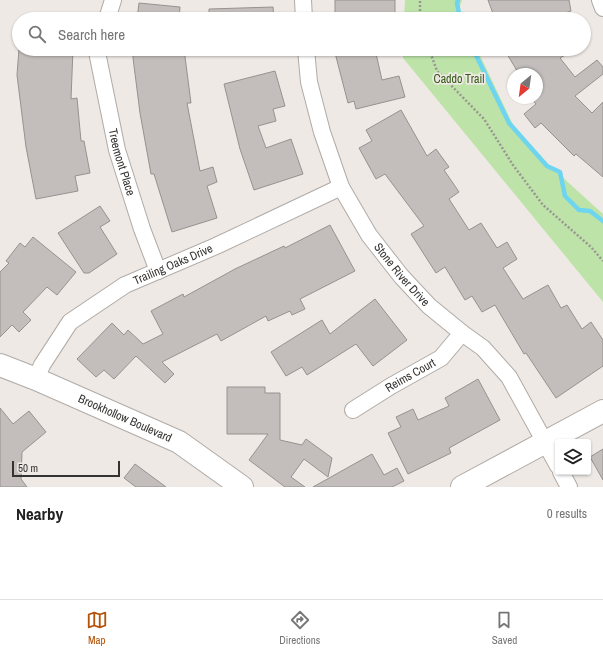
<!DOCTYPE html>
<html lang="en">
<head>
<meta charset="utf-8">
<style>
	:root { --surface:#fff; --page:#f2f2f2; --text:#222; --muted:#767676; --line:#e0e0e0; --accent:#b45309 }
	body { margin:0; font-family:"Archivo Narrow",sans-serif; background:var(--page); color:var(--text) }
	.controls { position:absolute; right:12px; bottom:12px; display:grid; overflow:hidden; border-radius:4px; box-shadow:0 1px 3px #0004 }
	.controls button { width:36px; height:36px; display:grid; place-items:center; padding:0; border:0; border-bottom:1px solid var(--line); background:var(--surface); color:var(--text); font:20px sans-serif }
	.compass { position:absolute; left:507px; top:68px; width:36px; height:36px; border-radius:50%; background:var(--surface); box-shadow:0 1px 3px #0004; rotate:209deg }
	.scale { position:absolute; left:12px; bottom:10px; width:108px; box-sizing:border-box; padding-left:4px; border:2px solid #353331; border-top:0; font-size:11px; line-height:14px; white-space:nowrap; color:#353331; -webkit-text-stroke:3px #eee9e5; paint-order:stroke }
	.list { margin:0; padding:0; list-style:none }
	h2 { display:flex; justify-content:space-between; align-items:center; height:52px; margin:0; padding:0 16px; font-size:17px }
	h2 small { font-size:13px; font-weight:400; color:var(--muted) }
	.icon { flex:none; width:22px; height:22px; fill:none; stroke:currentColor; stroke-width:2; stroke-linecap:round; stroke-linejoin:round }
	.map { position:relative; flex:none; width:603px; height:487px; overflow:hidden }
	.search { position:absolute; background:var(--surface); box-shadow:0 1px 3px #0004; left:12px; right:12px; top:12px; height:44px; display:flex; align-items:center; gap:10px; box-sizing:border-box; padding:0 14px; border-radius:22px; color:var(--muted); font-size:15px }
	.sheet { height:112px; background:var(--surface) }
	nav { display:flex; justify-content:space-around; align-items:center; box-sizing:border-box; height:56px; border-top:1px solid var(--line); background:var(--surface); font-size:11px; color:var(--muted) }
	nav a { display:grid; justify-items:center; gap:2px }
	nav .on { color:var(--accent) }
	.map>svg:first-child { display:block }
	.green { fill:#bde3a8 }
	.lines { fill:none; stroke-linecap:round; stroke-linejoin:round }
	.stream { stroke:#6ed5f0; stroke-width:4.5 }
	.building { fill:#c3bebb; stroke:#97928f }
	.street-casing { stroke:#b0aba7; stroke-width:18 }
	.secondary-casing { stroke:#b0aba7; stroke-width:24 }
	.path { stroke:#989592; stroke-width:2.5; stroke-dasharray:2 2; stroke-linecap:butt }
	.street { stroke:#fff; stroke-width:16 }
	.secondary { stroke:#fff; stroke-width:22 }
	.labels { text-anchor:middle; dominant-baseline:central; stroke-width:3.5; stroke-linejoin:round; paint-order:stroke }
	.park-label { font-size:12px; fill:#325914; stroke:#eee9e5 }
	.street-label { font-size:12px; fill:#353331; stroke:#eee9e5 }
</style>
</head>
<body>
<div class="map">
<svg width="603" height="487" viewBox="0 0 603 487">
	<rect width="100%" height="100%" fill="#eee9e5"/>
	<path class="green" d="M405,0h57l-3,9 4,10h-59z
		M403,49h74l38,80 34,36 54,49v88l-200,-244z"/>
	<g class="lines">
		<path class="stream" d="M458,0l-1,3 3,16
			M473,49l36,74 38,43 13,6 5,24 14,14 11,1 13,10"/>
	</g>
	<path class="building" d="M335,0h60v19h-60z
		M488,0h81l2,11 -24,8h-52z
		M139,3l41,4 -1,12h-42z
		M273,7l1,12h-65v-10z
		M19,49h54l-2,50 6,-1 4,43h3l6,32 -15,3 3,15 -42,8 -10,-52 -9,-72z
		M133,49h51l7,54h-4l13,68 13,-4 4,15 -10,4 10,32 -45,14 -18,-58h-3l-11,-61 -7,-55z
		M334,49h41l7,31 17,-4 6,21 -49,12 -2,-8 -6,2z
		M504,49h72l-16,9 15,19 22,-17 6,7v7l-28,22 17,17 11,-11v75l-27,-23 -2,2 -33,-33 -6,5 -11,-14 12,-10 -5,-6h6v-24h-18z
		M275,71l10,35 -12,3 3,12 -18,5 8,22 25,-9 12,35 -49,16 -14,-41 -16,-65z
		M401,110l26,46 9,-7 13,18 -5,3 15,22 -10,7 20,31 12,-7 16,25 10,-6 10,17 -14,9 20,31 25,-14 13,23 6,-3 15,24 9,-7 12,18v26l-47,32 -30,-45 -2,1 -29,-49 -13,7 -10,-16 -7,4 -20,-33 -9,6 -25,-39 13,-8 -39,-52 -9,5 -17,-31 13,-7 -6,-11z
		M100,206l10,15 -10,6 17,27 -28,19h-5l-26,-40z
		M330,225l25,46 -55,28 5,10 -13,6 -2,-4 -22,10 -2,-5 -45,25 -4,-7 -55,28 12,12 -9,9 -29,-27 -22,23 -10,-9 -8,7 -19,-18 35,-36 12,12 4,-5 15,14 20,-10 -12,-23 32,-17 1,3 51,-28 49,-23 1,2z
		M33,237l43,35 -19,23 -10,-8 -24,25 8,8 -12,12 -7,-7 -12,12v-65l9,-9 -3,-2 14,-18 5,4z
		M375,299l32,41 -34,26 -17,-22 -49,31 -5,-8 -16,9 -15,-24 51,-32 8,14z
		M478,379l22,41 -51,28 2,5 -43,21 -20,-41 13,-6 -5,-10 17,-8 5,11 31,-14 -4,-8z
		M227,387h38v6h15v47l22,5 4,-6 26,19 -4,19 -24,-18 -13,18 14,10h-20l-36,-27 19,-26h-41z
		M0,408l13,16 16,-13 17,21 -24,20 -1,27 6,8h-27z
		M603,449v31l-13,-23z
		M372,454l12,21 13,-7 7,13 -12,6h-79z
		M135,464l31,23h-30l-12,-9z"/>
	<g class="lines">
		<g class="street-casing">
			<g id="street">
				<path d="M303,0l1,19"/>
				<path d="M600,0l3,8"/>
				<path d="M107,19l6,-19"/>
				<path id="s1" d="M98,49l-1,3 20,98 25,79 16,42"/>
				<path id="s2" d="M306,49l3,33 13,50 19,55 28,48 32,41 28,30 33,27 21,15 26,29 49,89"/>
				<path id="s3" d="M36,379l6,-14 28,-43 55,-37 91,-39 125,-59"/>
				<path id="s4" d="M353,410l38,-24 50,-28 21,-25"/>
				<path d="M561,472l8,15"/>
			</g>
		</g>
		<g class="secondary-casing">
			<g id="secondary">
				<path id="s5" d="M0,365l36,14 143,63 63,45"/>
				<path d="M462,487l141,-76"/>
			</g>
		</g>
		<path class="path" d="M420,19v-19
			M429,49l8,22 47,48 29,46 30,40 48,42 12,14"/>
		<use href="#street" class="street"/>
		<use href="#secondary" class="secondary"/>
	</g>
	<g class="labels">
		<g class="park-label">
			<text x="459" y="79">Caddo Trail</text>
		</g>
		<g class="street-label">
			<text stroke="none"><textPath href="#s1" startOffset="116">Treemont Place</textPath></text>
			<text stroke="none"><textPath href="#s3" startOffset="185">Trailing Oaks Drive</textPath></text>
			<text stroke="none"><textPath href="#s2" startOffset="250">Stone River Drive</textPath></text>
			<text stroke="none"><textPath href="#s4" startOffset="67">Reims Court</textPath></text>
			<text stroke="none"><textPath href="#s5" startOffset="136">Brookhollow Boulevard</textPath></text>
		</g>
	</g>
</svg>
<div class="controls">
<button><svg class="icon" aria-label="layers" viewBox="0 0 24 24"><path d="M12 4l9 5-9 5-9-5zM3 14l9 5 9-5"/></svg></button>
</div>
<svg class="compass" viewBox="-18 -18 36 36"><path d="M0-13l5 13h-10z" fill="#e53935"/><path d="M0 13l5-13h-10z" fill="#767676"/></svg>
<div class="scale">50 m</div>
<div class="search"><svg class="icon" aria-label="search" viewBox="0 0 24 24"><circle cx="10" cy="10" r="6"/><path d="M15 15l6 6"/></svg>Search here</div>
</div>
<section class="sheet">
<h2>Nearby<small>0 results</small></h2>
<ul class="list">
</ul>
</section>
<nav>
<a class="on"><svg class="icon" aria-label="map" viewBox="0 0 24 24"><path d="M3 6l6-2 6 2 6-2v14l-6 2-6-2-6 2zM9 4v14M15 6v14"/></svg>Map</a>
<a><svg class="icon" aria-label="directions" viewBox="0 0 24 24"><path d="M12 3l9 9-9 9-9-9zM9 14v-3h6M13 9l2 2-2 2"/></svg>Directions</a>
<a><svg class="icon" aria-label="saved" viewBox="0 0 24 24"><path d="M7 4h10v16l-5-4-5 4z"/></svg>Saved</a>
</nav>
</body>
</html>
